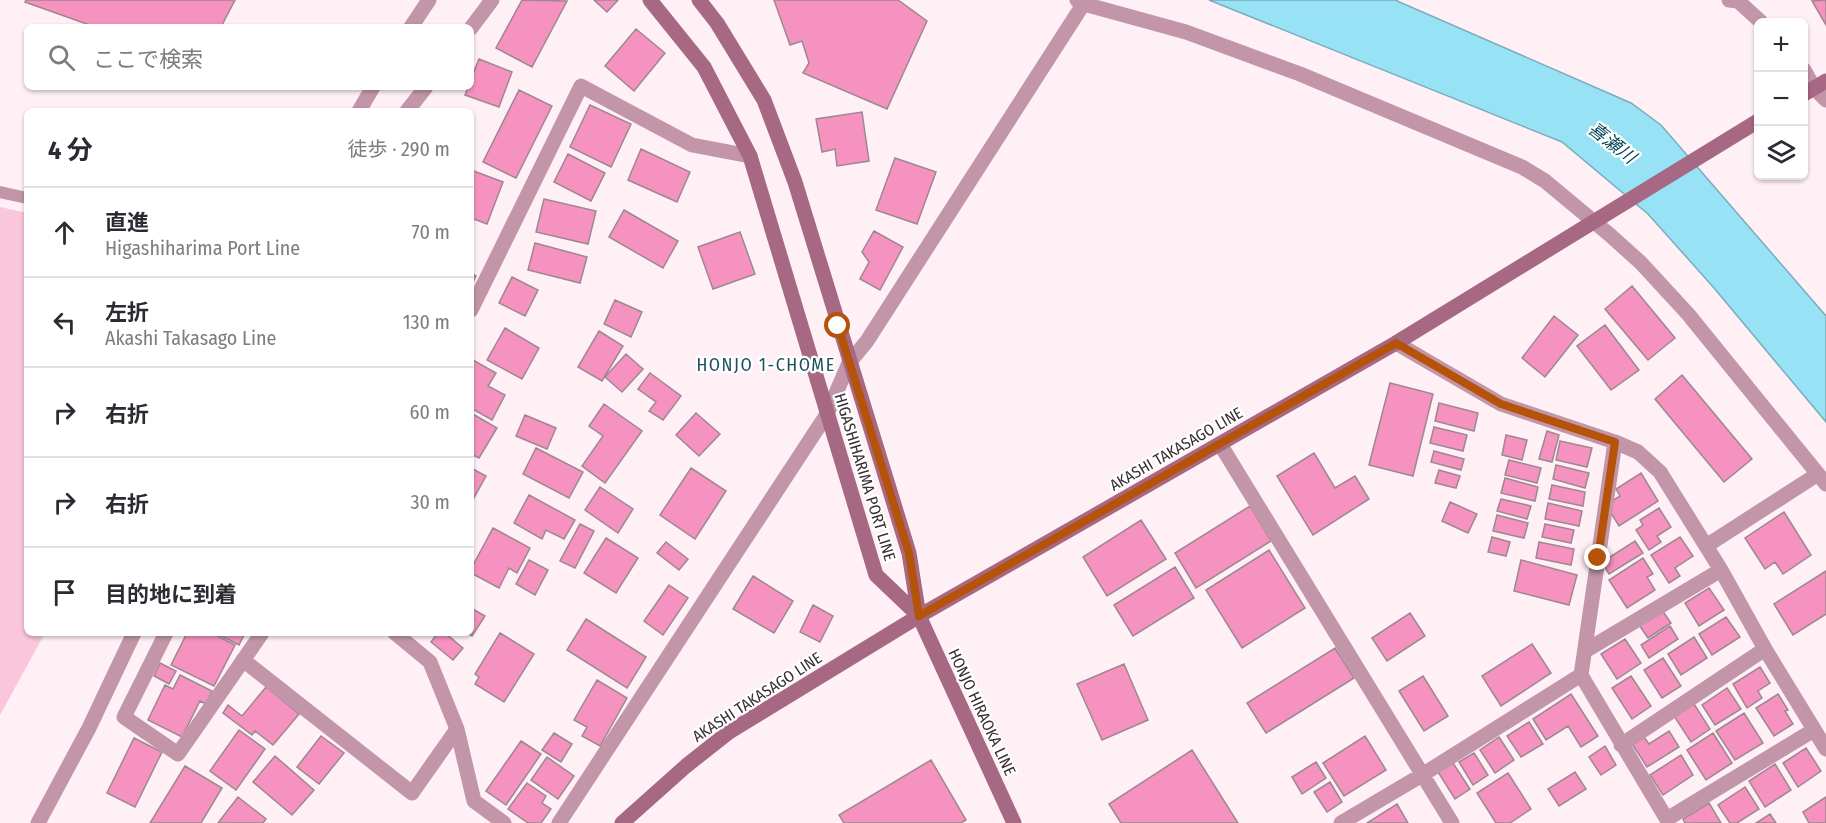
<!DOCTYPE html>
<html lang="ja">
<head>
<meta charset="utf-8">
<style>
	:root { --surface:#fff; --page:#f2f2f3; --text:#2b2b33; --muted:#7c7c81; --line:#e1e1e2 }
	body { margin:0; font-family:"Fira Sans Condensed","Noto Sans JP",sans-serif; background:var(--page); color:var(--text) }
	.controls { position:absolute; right:18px; top:18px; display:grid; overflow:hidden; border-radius:9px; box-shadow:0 2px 4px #0004 }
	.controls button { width:54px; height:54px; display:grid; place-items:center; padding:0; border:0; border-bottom:2px solid var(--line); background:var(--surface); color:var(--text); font:30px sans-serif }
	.stop { position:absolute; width:18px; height:18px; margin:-14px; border:4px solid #b45309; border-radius:50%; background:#fff }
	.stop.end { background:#b45309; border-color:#fff; box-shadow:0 2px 6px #0008 }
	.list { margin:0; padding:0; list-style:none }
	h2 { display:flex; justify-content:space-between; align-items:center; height:78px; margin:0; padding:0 24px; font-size:26px }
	h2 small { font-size:20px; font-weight:400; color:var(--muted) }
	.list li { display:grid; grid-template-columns:39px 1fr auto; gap:18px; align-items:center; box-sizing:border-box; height:90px; padding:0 24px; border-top:2px solid var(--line) }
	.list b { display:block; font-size:22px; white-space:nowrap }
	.list p { margin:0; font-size:20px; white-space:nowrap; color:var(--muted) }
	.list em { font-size:20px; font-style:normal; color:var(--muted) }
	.icon { flex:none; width:33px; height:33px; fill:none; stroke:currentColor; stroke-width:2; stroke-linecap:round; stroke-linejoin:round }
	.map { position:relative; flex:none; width:1826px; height:823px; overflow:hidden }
	.search { position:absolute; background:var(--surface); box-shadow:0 2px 4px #0004; left:24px; top:24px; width:450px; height:66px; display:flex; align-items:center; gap:15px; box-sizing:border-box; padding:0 21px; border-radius:9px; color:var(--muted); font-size:22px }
	.panel { position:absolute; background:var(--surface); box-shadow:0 2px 4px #0004; left:24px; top:108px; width:450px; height:528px; border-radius:9px }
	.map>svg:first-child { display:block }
	.green { fill:#f9c6db }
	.water { fill:#98e2f6; stroke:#7bacbb; stroke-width:1.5 }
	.building { fill:#f592bf; stroke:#9d8790; stroke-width:1.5 }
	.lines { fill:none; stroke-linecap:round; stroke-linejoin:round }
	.lane { stroke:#c296a8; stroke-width:12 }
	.street { stroke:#c296a8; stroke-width:15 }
	.secondary { stroke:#a76883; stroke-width:15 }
	.route { stroke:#b45309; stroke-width:8 }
	.labels { text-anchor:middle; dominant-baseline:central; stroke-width:4.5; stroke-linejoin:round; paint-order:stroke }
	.street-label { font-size:16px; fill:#382f32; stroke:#fff }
	.water-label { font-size:18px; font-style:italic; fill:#064856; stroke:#fff }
	.neighbourhood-label { font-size:18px; letter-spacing:1.5px; fill:#1c5260; stroke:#fff }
</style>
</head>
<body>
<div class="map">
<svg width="1826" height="823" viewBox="0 0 1826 823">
	<rect width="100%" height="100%" fill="#fff0f6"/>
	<path class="green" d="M0,207l27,6v420h18l-45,82z"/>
	<path class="water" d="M1209,0h186l236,103 30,22 165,191v106l-112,-134 -66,-74 -86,-72z"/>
	<path class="building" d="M26,0h209l-14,27h-126l-70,-25z
		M522,0l45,1 -35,66 -36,-19z
		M594,0h24l-11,12z
		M774,0h124l29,21 -40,88 -84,-36 6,-10 -7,-22 -12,4z
		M1826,0v25l-14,-24z
		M636,29l29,24 -31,38 -29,-25z
		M479,59l33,13 -13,35 -34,-12 3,-8h3v-8z
		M519,90l33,16 -36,72 -33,-16z
		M590,105l41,19 -20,43 -41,-20z
		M862,112l7,49 -32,5 -2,-17 -13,3 -6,-33z
		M641,149l49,23 -13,30 -49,-22z
		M568,154l37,19 -14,28 -37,-19z
		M895,158l41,14 -19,52 -41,-14z
		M471,170l32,12 -16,42 -16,-6z
		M544,199l52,12 -8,33 -52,-12z
		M624,210l54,31 -15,27 -54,-31z
		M874,231l29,16 -23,43 -20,-11 9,-17 -7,-10z
		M740,232l15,42 -42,15 -15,-42z
		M535,243l52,14 -7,26 -52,-13z
		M471,273l5,3 -5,10z
		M512,277l26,13 -13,26 -26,-13z
		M1632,286l43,52 -27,22 -43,-51z
		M615,300l27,12 -11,25 -27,-13z
		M1554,316l24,19 -33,42 -23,-19z
		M1605,325l34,45 -28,20 -34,-44z
		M505,328l34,20 -17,31 -35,-19z
		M599,331l24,15 -21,35 -24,-14z
		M626,354l17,15 -21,23 -17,-15z
		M471,359l25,14 -8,13 17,9 -13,25 -21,-12z
		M650,373l31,23 -18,24 -14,-9 7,-9 -18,-13z
		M1682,375l70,84 -28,23 -69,-83z
		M1390,383l43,11 -20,82 -44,-11z
		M1439,403l39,10 -4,18 -39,-10z
		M604,404l38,27 -37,52 -23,-17 21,-30 -14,-10z
		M471,413l26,15 -18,30 -8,-4z
		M696,413l24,21 -21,22 -23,-21z
		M525,415l31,13 -9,21 -31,-13z
		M1434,427l33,8 -4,16 -33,-8z
		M1547,431l12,4 -7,27 -13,-3z
		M1506,435l21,5 -5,20 -20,-5z
		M1560,441l32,7 -5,19 -31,-7z
		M536,448l47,24 -14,26 -46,-24z
		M1434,451l30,8 -3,11 -30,-8z
		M1314,453l21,35 20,-12 14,23 -56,36 -36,-59z
		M1509,460l32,8 -4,15 -32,-8z
		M1556,465l33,8 -4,15 -32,-9z
		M471,468l15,8 -15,27z
		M691,468l35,23 -31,48 -35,-24z
		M1439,470l21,6 -4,12 -21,-5z
		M1641,473l17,28 -39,25 -13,-21 14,-9 -4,-7z
		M1505,478l33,9 -3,14 -34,-8z
		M1552,485l33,7 -2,14 -34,-7z
		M600,487l33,22 -15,24 -33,-23z
		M529,495l46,25 -11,19 -18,-9 -4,9 -28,-16z
		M1501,499l30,7 -4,13 -30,-8z
		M1450,502l27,12 -9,19 -26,-12z
		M1548,503l34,8 -3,15 -34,-7z
		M1250,506l21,35 -75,47 -21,-35z
		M1659,508l12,19 -14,9 4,6 -12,8 -13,-20 7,-5 -3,-5z
		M1784,512l27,43 -28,19 -8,-12 -10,7 -20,-31z
		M1497,515l31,8 -4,15 -31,-7z
		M1141,520l25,39 -59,37 -24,-39z
		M580,524l14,7 -19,37 -15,-7z
		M1545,524l29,6 -3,13 -29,-6z
		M493,528l37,20 -13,25 -8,-5 -10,20 -28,-15v-4z
		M1492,537l18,5 -4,14 -18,-4z
		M1680,537l13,19 -18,12 5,8 -11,7 -18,-28z
		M606,538l32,20 -22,35 -32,-20z
		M1635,541l8,12 -34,21 -7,-12z
		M666,542l22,17 -9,11 -22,-17z
		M1539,542l35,7 -3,16 -35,-7z
		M1269,550l36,58 -63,40 -36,-58z
		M1643,558l10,16 -6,3 8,13 -28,18 -18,-28z
		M529,560l19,10 -13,25 -19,-11z
		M1521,560l56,15 -8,30 -55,-14z
		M1175,567l19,31 -61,38 -19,-31z
		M1826,571v43l-33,21 -19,-31z
		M753,576l40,25 -19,32 -41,-24z
		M669,585l19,13 -25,37 -19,-14z
		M1709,588l15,22 -25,16 -14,-23z
		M813,605l20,11 -13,26 -20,-10z
		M471,608l14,8 -13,20 -5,-3h4z
		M1662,610l9,13 -23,15 -9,-13z
		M1410,613l15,23 -38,25 -15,-23z
		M1726,617l14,20 -28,18 -13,-21z
		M586,619l60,38 -19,31 -60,-38z
		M1670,626l8,13 -29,19 -8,-13z
		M187,633h25l23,12 -21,41 -43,-21z
		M216,633h29l-6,12z
		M438,633h7l18,15 -10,12 -22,-18z
		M500,633l34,21 -30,48 -29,-18 4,-7 -4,-3z
		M1694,637l13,21 -26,17 -13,-21z
		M1625,639l16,24 -24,16 -16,-25z
		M1532,644l19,29 -50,33 -19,-30z
		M1335,648l19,30 -88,55 -19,-30z
		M1663,658l18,28 -19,12 -18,-28z
		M160,663l16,8 -7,13 -15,-8z
		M1124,664l24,56 -46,20 -25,-56z
		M1760,667l10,16 -12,8 4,7 -15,10 -14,-24z
		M180,675l32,16 -6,13 -6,-3 -18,36 -34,-17 17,-35 8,4z
		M1423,676l25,40 -24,15 -25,-40z
		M1631,676l20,30 -19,13 -20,-31z
		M597,680l30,18 -27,48 -18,-10 5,-9 -13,-7z
		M266,687l33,27 -26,31 -18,-14 -3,4 -29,-22 5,-8 14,11z
		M1727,688l14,21 -26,16 -13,-20z
		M1571,694l27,42 -17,11 -13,-21 -22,14 -13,-21z
		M1778,694l10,16 -3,1 8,13 -19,12 -18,-28z
		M1694,704l16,25 -19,13 -17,-26z
		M1744,713l19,30 -28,17 -19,-29z
		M1529,722l14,22 -22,13 -14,-21z
		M239,730l26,19 -29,41 -26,-19z
		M1669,731l10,16 -32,20 -15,-23 12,-7 5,7z
		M554,733l18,11 -11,18 -19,-12z
		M1713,733l19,30 -26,17 -19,-30z
		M321,736l23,17 -25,31 -22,-17z
		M1365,736l21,34 -42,26 -21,-33z
		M1499,737l15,23 -19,13 -15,-23z
		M134,738l28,14 -27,55 -28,-14z
		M521,741l20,13 -35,51 -20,-14z
		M1605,746l11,19 -15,10 -12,-18z
		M1806,748l15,23 -23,16 -15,-24z
		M1192,750l46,73h-117l-12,-19z
		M1474,753l14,22 -15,10 -14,-23z
		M1681,755l12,20 -30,20 -13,-20z
		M275,756l39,34 -22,25 -39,-33z
		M547,757l27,19 -16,23 -27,-19z
		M931,760l35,60 -5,3h-117l-5,-8z
		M1316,762l10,16 -24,16 -10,-17z
		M1453,763l17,26 -15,10 -17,-27z
		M1775,764l16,26 -26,17 -16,-26z
		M185,766l37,22 -21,35h-51z
		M1575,772l11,17 -27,17 -11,-17z
		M1508,773l23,36 -21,14h-14l-19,-30z
		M1330,782l12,20 -15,10 -13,-20z
		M527,783l19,13 -4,7 9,6 -10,14h-13l-20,-14z
		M1745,787l14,22 -22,14h-7l-12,-18z
		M238,797l28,22 -3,4h-45z
		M1826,797v26h-17l-6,-11z
		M1709,803l12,20h-36l-2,-4z
		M1397,804l11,19h-41z
		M1770,814l6,9h-20z"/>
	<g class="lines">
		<path class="lane" d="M0,192l27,6"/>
		<path class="street" d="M1077,0l7,4 102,28 114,42 222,93 23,14 65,54 31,28 47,51 138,170
			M1729,0l9,1 23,21
			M411,27l18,-27
			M471,28l21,-28
			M1804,70l10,18 12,12
			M359,111l14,-24
			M407,111l19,-24
			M471,310l110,-224 111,59 58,11
			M1396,343l105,61 114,38 23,10 22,20 61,98 44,79 61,100
			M1615,442l-34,233 88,148
			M1220,444l232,379
			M1706,546l112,-72
			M166,633l-42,84 54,37 84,-121
			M395,633l35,29 27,67 17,72 30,22
			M1585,651l136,-81
			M243,660l169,133 45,-64
			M1621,745l144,-96
			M1667,819l147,-89
			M38,823l51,-95 45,-95
			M559,823l268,-409 22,-51 18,-22 219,-341
			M1341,823l81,-48 159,-100"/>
		<path class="secondary" d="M650,0l54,67 46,89 126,419 43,41
			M699,0l18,23 47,77 31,82 114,371 10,63 95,207
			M1804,94l22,-13
			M622,823l64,-57 43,-34 190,-116 477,-273 362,-222"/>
	</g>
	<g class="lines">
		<path class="route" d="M838,326l71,227 10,63 477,-273 105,61 114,38 -17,116"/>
	</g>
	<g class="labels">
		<g class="street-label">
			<text transform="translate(1176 449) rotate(-30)">AKASHI TAKASAGO LINE</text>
			<text transform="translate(865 477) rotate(73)">HIGASHIHARIMA PORT LINE</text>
			<text transform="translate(757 697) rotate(-33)">AKASHI TAKASAGO LINE</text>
			<text transform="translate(982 712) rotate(65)">HONJO HIRAOKA LINE</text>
		</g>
		<g class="water-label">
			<text transform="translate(1612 143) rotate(38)">喜瀬川</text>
		</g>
		<g class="neighbourhood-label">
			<text x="766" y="365">HONJO 1-CHOME</text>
		</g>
	</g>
</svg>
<div class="controls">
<button>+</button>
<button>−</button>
<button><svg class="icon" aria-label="layers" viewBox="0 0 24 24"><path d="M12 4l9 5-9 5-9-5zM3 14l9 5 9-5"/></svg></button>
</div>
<div class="stop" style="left:838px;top:326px"></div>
<div class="stop end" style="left:1598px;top:558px"></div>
<div class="search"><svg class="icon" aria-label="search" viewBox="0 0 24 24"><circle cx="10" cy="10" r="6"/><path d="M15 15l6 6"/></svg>ここで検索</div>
<section class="panel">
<h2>4 分<small>徒歩 · 290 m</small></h2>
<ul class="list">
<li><svg class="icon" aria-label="ahead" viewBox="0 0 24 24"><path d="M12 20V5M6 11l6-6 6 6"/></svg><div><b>直進</b><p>Higashiharima Port Line</p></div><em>70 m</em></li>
<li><svg class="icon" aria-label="left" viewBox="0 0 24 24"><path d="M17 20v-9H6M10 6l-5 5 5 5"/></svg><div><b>左折</b><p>Akashi Takasago Line</p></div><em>130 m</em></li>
<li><svg class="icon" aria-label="right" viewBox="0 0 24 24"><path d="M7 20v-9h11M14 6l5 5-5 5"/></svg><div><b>右折</b></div><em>60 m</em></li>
<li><svg class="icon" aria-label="right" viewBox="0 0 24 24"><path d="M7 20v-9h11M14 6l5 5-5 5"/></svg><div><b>右折</b></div><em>30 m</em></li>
<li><svg class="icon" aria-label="arrive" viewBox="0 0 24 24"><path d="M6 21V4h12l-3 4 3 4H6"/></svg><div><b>目的地に到着</b></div></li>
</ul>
</section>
</div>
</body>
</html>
